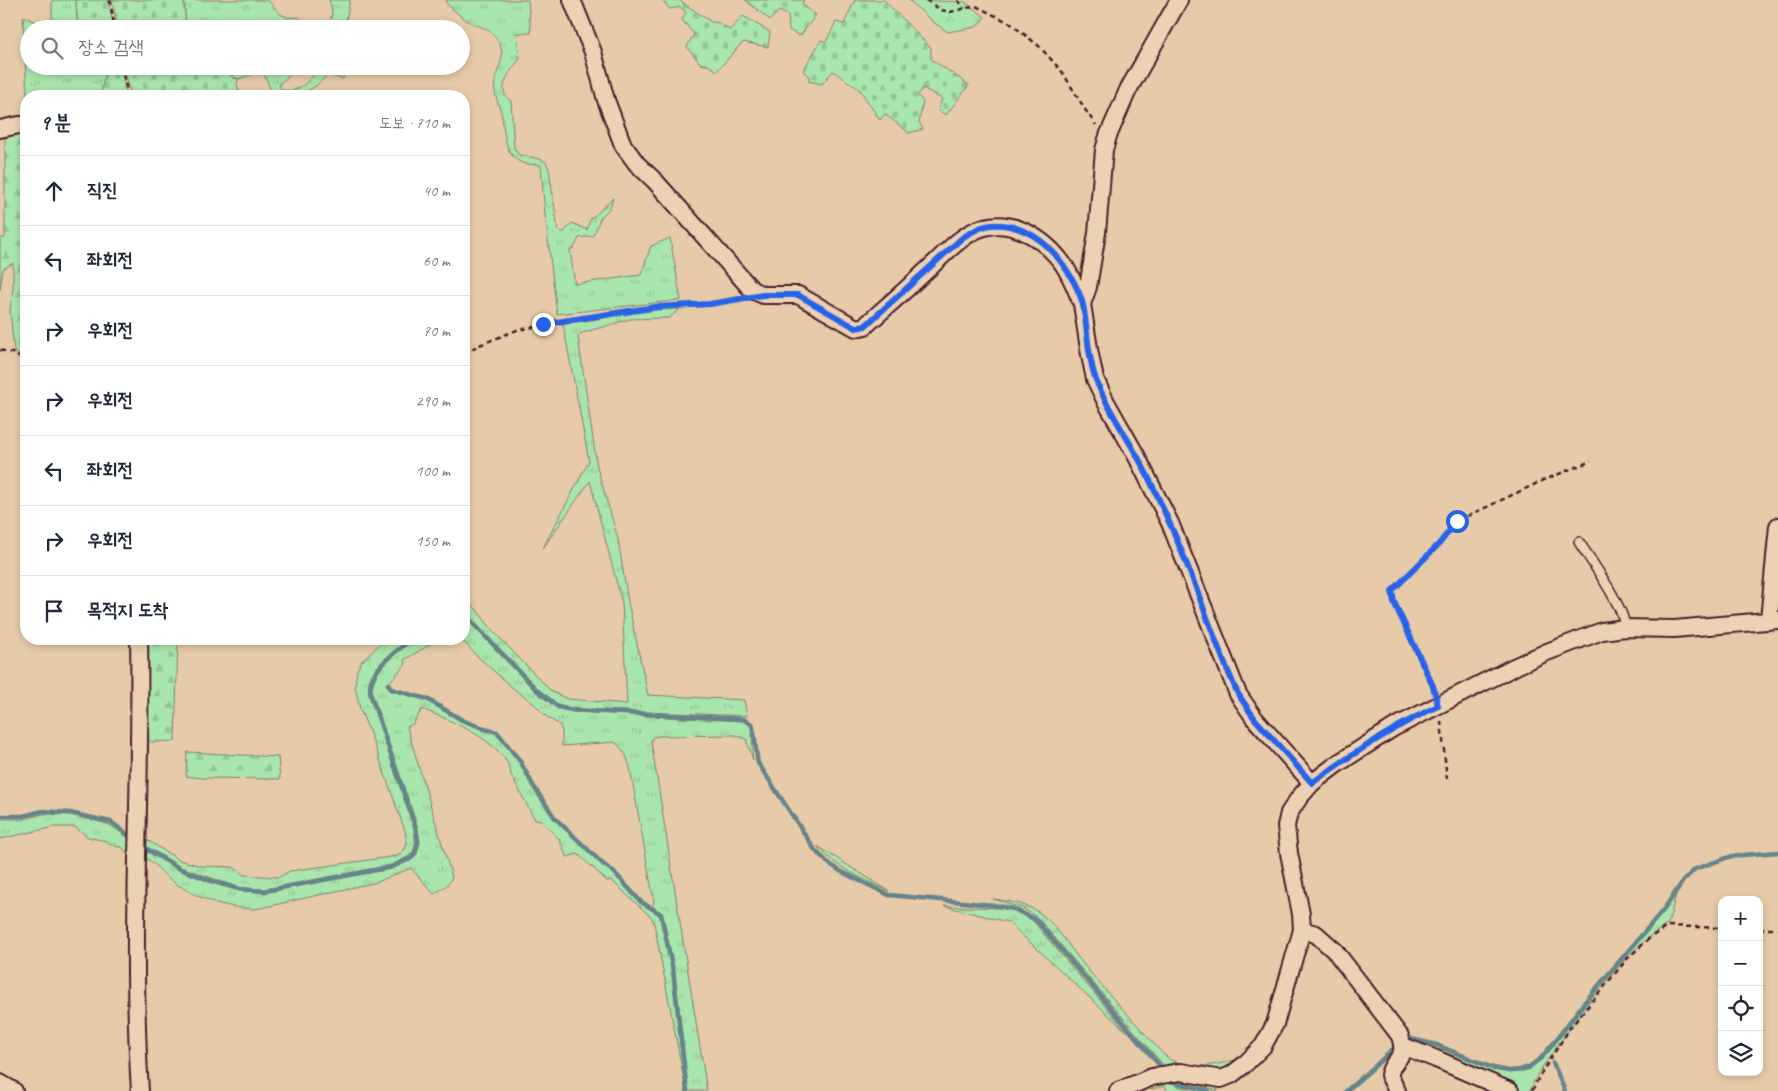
<!DOCTYPE html>
<html lang="ko">
<head>
<meta charset="utf-8">
<style>
	:root { --surface:#fff; --page:#f6f6f7; --text:#1f2937; --muted:#747a83; --line:#e0e1e3 }
	body { margin:0; font-family:Caveat,"Poor Story",sans-serif; background:var(--page); color:var(--text) }
	.controls { position:absolute; right:15px; bottom:15px; display:grid; overflow:hidden; border-radius:10px; box-shadow:0 2px 8px #0003 }
	.controls button { width:45px; height:45px; display:grid; place-items:center; padding:0; border:0; border-bottom:1px solid var(--line); background:var(--surface); color:var(--text); font:25px sans-serif }
	.stop { position:absolute; width:15px; height:15px; margin:-11px; border:4px solid #2563eb; border-radius:50%; background:#fff }
	.stop.end { background:#2563eb; border-color:#fff; box-shadow:0 1px 5px #0008 }
	.list { margin:0; padding:0; list-style:none }
	h2 { display:flex; justify-content:space-between; align-items:center; height:65px; margin:0; padding:0 20px; font-size:21px }
	h2 small { font-size:16px; font-weight:400; color:var(--muted) }
	.list li { display:grid; grid-template-columns:32px 1fr auto; gap:15px; align-items:center; box-sizing:border-box; height:70px; padding:0 20px; border-top:1px solid var(--line) }
	.list b { display:block; font-size:19px; white-space:nowrap }
	.list em { font-size:16px; font-style:normal; color:var(--muted) }
	.icon { flex:none; width:28px; height:28px; fill:none; stroke:currentColor; stroke-width:2; stroke-linecap:round; stroke-linejoin:round }
	.map { position:relative; flex:none; width:1778px; height:1091px; overflow:hidden }
	.search { position:absolute; background:var(--surface); box-shadow:0 2px 8px #0003; left:20px; top:20px; width:450px; height:55px; display:flex; align-items:center; gap:12px; box-sizing:border-box; padding:0 18px; border-radius:28px; color:var(--muted); font-size:19px }
	.panel { position:absolute; background:var(--surface); box-shadow:0 2px 8px #0003; left:20px; top:90px; width:450px; height:555px; border-radius:20px }
	.map>svg:first-child { display:block }
	.grass { fill:url(#grass-tufts); stroke:#7a826c }
	.forest { fill:url(#forest-firs); stroke:#7a826c }
	.cemetery { fill:url(#cemetery-stones); stroke:#7a826c }
	.lines { fill:none; stroke-linecap:round; stroke-linejoin:round }
	.stream { stroke:#65848c; stroke-width:4.5 }
	.service-casing { stroke:#4a1f2b; stroke-width:12 }
	.minor-casing { stroke:#4a1f2b; stroke-width:20 }
	.path { stroke:#4a1f2b; stroke-width:2.5; stroke-dasharray:5 4; stroke-linecap:butt }
	.service { stroke:#ecd1b3; stroke-width:9 }
	.minor { stroke:#ecd1b3; stroke-width:16 }
	.route { stroke:#2563eb; stroke-width:6 }
</style>
</head>
<body>
<div class="map">
<svg width="1778" height="1091" viewBox="0 0 1778 1091">
	<defs>
		<pattern id="grass-tufts" width="24" height="20" patternUnits="userSpaceOnUse" patternTransform="scale(1.25)"><rect width="24" height="20" fill="#a9e6ad"/><path d="M3 7l-1-3M5 7V3M7 7l1-3M15 17l-1-3M17 17v-4M19 17l1-3" fill="none" stroke="#93c595"/></pattern>
		<pattern id="forest-firs" width="22" height="20" patternUnits="userSpaceOnUse" patternTransform="scale(1.25)"><rect width="22" height="20" fill="#a9e6ad"/><path d="M5 1l3.5 6h-7zM16 11l3.5 6h-7z" fill="#93c595"/></pattern>
		<pattern id="cemetery-stones" width="16" height="16" patternUnits="userSpaceOnUse" patternTransform="scale(1.25)"><rect width="16" height="16" fill="#a9e6ad"/><path d="M2 7V4a2 2 0 0 1 4 0v3zM10 15v-3a2 2 0 0 1 4 0v3z" fill="#93c595"/></pattern>
	</defs>
	<rect width="100%" height="100%" fill="#e7cba8"/>
	<filter id="ink" filterUnits="userSpaceOnUse"><feTurbulence type="fractalNoise" baseFrequency=".02" numOctaves="2"/><feDisplacementMap in="SourceGraphic" scale="10" xChannelSelector="R" yChannelSelector="G"/><feConvolveMatrix kernelMatrix="1 2 1 2 8 2 1 2 1" color-interpolation-filters="sRGB"/></filter>
	<g filter="url(#ink)">
		<path class="grass" d="M52,0h24l1,19 3,10h-28z
			M184,0h81c14,5 9,20 34,17l12,12 -26,-2 1,2h-100z
			M329,0h21l-4,20 1,9h-21c7,-8 7,-20 3,-29z
			M446,0h82l3,33h-14l3,26c-9,11 -26,31 -9,42l3,47 5,7 21,4 6,3 3,7 9,62 6,1 8,-9 15,7 3,-10 23,-22 -3,10 -9,9 -8,19 -14,2 -5,10 -4,2 5,34 66,-9 10,-29 19,-8 11,62 -124,14 -12,-99 -4,-50c-6,-1 -14,0 -19,-2 -20,-9 -17,-35 -21,-51 -3,-11 -8,-19 -6,-30 1,-14 11,-20 5,-37 -7,-18 -18,-16 -32,-24 -8,-5 -14,-11 -21,-17z
			M909,0l56,2 20,15 -9,10 -28,5 -15,-10z
			M23,16l12,6 5,7h-11v37h73l3,8 -3,20 2,2h-77z
			M203,66h95l-1,3 -18,15 2,5c16,7 31,-10 38,-23h24l5,3 -5,10 -16,-4c-16,19 -31,21 -54,20l-9,-21 -4,-2 -22,7 -23,-12z
			M680,309l-11,9 -39,1 -48,14 -4,4 19,130 21,72 10,63 20,93 96,5 3,16 -175,-7 -13,-4 -21,-16 -66,-69 -8,-4v-18l12,11 17,22 58,60 16,8 60,5 -5,-101 -32,-122 -47,67 46,-87 -26,-137 93,-14z
			M464,619l6,4 66,69 21,16 15,4 170,9 8,4c4,12 1,23 3,35l-7,-21 -11,-4 -77,1 -5,1 -2,4 56,350h-19l-13,-120 -13,-58 -10,-7 2,-4 -24,-134c-3,-11 -6,-20 -16,-26l-52,4v-14l-2,-7 -13,-8 -15,-15 -18,-13 -37,-33 -16,-17h3z
			M385,639h25c-12,8 -31,23 -38,35 -4,6 -4,13 -3,20l45,135c4,26 -2,26 -23,36l-126,24 -25,-1 -59,-21 -37,-22v-7l35,22 22,6 32,1 11,8 35,2 11,-6 107,-15 8,-7 2,-7 -2,-11 -30,-85 -15,-37 -5,-23 2,-16 5,-9z
			M415,639h24l-35,21 2,4 -19,21 3,5 36,10 35,21 24,9 11,3 23,29 14,26 21,31 48,46 11,8 27,30 19,11 13,57 12,109 -30,-157 -3,-6 -40,-37 -4,1 -29,-27 -11,3 -8,-18 -19,-20 -5,1 -24,-45c-2,-32 -64,-56 -89,-66l-9,15 -6,3 45,150c-3,9 -11,12 -18,17l-23,-26 -34,14 -121,27c-33,-1 -62,-11 -89,-32 -9,-8 -15,-18 -27,-21v-9l40,23 31,13 28,8 27,1 126,-23 20,-9 5,-6 3,-12 -2,-14 -46,-135c-1,-24 26,-41 43,-54z
			M43,814l27,1 26,6 14,4 20,14v18l-8,-10 -7,-1 -9,-5 -18,-4 -13,-10h-21l-54,12v-20h24z
			M817,846l72,45c-26,-12 -53,-23 -72,-45z
			M1676,895l-8,29 -18,12 -21,19 -43,51 -48,67 -8,18h-13l-110,-51 29,7 57,23 16,3 12,-1 9,-3 19,-17 36,-47 80,-94z
			M993,899c16,2 34,5 47,14 15,10 32,38 44,52 18,22 37,42 56,63 8,9 24,30 35,34 22,9 49,1 71,-5l-22,13 -12,1 -47,-4 -128,-150 -15,-9z
			M944,906l55,2 18,3 15,9 95,112 -119,-110z
			M1169,1077l48,8 1,6 -33,-10 -12,1 2,3 17,6h-25l-2,-5 -22,5h-13z"/>
		<path class="forest" d="M26,129v230l-12,-7 -4,-42 3,-22v-25l-10,6 -3,21v-52h5v-106z
			M145,639h33l-3,102 -24,1 -5,-4z
			M187,752l91,5 2,22 -78,-1 -16,-2z"/>
		<path class="cemetery" d="M76,0h32l6,29h-34l-3,-10z
			M112,0h72l2,29h-68z
			M662,0h17l32,22 8,1 11,7 13,-14 27,16 -2,15 -25,-5 -26,29 -7,-5 -9,-2 -14,-17 7,-13 -12,-14 4,-8 -6,-5 -10,2z
			M745,0h59l-2,4 14,11 -16,21 -11,-6 -1,-15 -9,-4 -9,9z
			M855,0h29l47,48v11l38,26 -23,30 -8,-5 4,-11 -19,-11 -5,7 5,7 -4,20 4,7 -14,4 -24,-19 -5,6 -20,-30 -27,-19 -11,13 -14,-3 2,-5 -7,-5 18,-31 5,2 10,-20 8,2z
			M102,66h18l7,30h-23c-5,-7 0,-14 1,-22z
			M124,66l91,1 23,12 -1,6 4,11h-110z"/>
		<g class="lines">
			<path class="stream" d="M464,617l7,4 66,69 21,17 14,3 171,9 9,5c4,13 3,26 6,39l57,87 12,12 13,9 49,24 104,10 21,4 22,11 125,147
				M388,684l3,5 36,10 35,21 23,9 12,3 23,29 14,26 21,31 48,46 11,8 27,30 20,12 12,57 14,120
				M0,816h23l20,-5 27,2 41,9 20,15
				M143,847l37,22 32,12 28,8 25,2 126,-24 20,-9 4,-5 3,-11 -2,-13 -46,-136c-1,-24 25,-41 42,-54
				M1407,1038l30,7 56,23 16,3 11,-1 9,-3 12,-9 12,-14 30,-40 81,-95 19,-28 12,-12 37,-13 46,-4
				M1553,1063l12,28
				M1174,1082l35,9
				M1346,1091l27,-23 24,-23"/>
			<g class="service-casing">
				<path id="service" d="M1579,542c12,19 46,66 46,86"/>
			</g>
			<g class="minor-casing">
				<path id="minor" d="M572,0l21,52 13,48 17,45 14,19 18,17 97,109 11,5h35l58,33 9,-2c21,-19 42,-37 62,-56 15,-13 29,-30 47,-39 31,-16 66,4 86,29 10,12 16,29 22,44
					M1179,0l-51,90 -20,46 -4,14 -7,83 -9,54 -6,17 8,51 5,24 11,23 30,53 34,68 68,171 17,25 57,64
					M0,129l19,-4h7
					M1769,620l9,-94
					M139,639c3,150 -9,301 1,452
					M1302,930l14,4 19,17 65,85c8,25 -7,20 -11,39l8,16
					M1403,1046l33,13 74,32
					M0,1083l14,8
					M1118,1091l34,-14 21,-4 8,-1 40,7 10,-4 13,-10 19,-19 12,-22 27,-94 -1,-16 -12,-61 -3,-27 3,-13 10,-15 13,-15 25,-19 56,-36 123,-62 31,-14 55,-21 23,-3 49,1 104,-9"/>
			</g>
			<path class="path" d="M110,0l5,29
				M926,0l15,10 9,2 26,-6 34,17 29,23 10,11 14,16 23,38 10,14
				M958,0l6,9
				M122,66l6,30
				M0,350l12,3 14,8
				M464,354l13,-8 40,-16 138,-23 55,-3 29,-5
				M1434,691l-40,-89 -2,-11 47,-47 18,-23 87,-41 47,-19
				M1441,721l6,58
				M1759,929h19
				M1532,1091l8,-16 30,-47 58,-70 23,-21 17,-11 54,2"/>
			<use href="#service" class="service"/>
			<use href="#minor" class="minor"/>
		</g>
	</g>
	<g class="lines" filter="url(#ink)">
		<path class="route" d="M543,324l113,-17 54,-3 53,-9h35l58,33 9,-2 97,-88c8,-5 15,-10 24,-12 22,-5 46,6 62,21 14,13 31,40 35,58 5,25 4,51 13,75 10,26 26,49 40,74 12,21 23,45 33,68 26,56 43,116 69,172l17,25 57,64c40,-29 81,-56 126,-77l-5,-20 -39,-84 -2,-11 47,-47 18,-23"/>
	</g>
</svg>
<div class="controls">
<button>+</button>
<button>−</button>
<button><svg class="icon" aria-label="locate" viewBox="0 0 24 24"><circle cx="12" cy="12" r="6"/><path d="M12 2v4M12 18v4M2 12h4M18 12h4"/></svg></button>
<button><svg class="icon" aria-label="layers" viewBox="0 0 24 24"><path d="M12 4l9 5-9 5-9-5zM3 14l9 5 9-5"/></svg></button>
</div>
<div class="stop" style="left:1457px;top:521px"></div>
<div class="stop end" style="left:543px;top:324px"></div>
<div class="search"><svg class="icon" aria-label="search" viewBox="0 0 24 24"><circle cx="10" cy="10" r="6"/><path d="M15 15l6 6"/></svg>장소 검색</div>
<section class="panel">
<h2>9 분<small>도보 · 710 m</small></h2>
<ul class="list">
<li><svg class="icon" aria-label="ahead" viewBox="0 0 24 24"><path d="M12 20V5M6 11l6-6 6 6"/></svg><div><b>직진</b></div><em>40 m</em></li>
<li><svg class="icon" aria-label="left" viewBox="0 0 24 24"><path d="M17 20v-9H6M10 6l-5 5 5 5"/></svg><div><b>좌회전</b></div><em>60 m</em></li>
<li><svg class="icon" aria-label="right" viewBox="0 0 24 24"><path d="M7 20v-9h11M14 6l5 5-5 5"/></svg><div><b>우회전</b></div><em>70 m</em></li>
<li><svg class="icon" aria-label="right" viewBox="0 0 24 24"><path d="M7 20v-9h11M14 6l5 5-5 5"/></svg><div><b>우회전</b></div><em>290 m</em></li>
<li><svg class="icon" aria-label="left" viewBox="0 0 24 24"><path d="M17 20v-9H6M10 6l-5 5 5 5"/></svg><div><b>좌회전</b></div><em>100 m</em></li>
<li><svg class="icon" aria-label="right" viewBox="0 0 24 24"><path d="M7 20v-9h11M14 6l5 5-5 5"/></svg><div><b>우회전</b></div><em>150 m</em></li>
<li><svg class="icon" aria-label="arrive" viewBox="0 0 24 24"><path d="M6 21V4h12l-3 4 3 4H6"/></svg><div><b>목적지 도착</b></div></li>
</ul>
</section>
</div>
</body>
</html>
